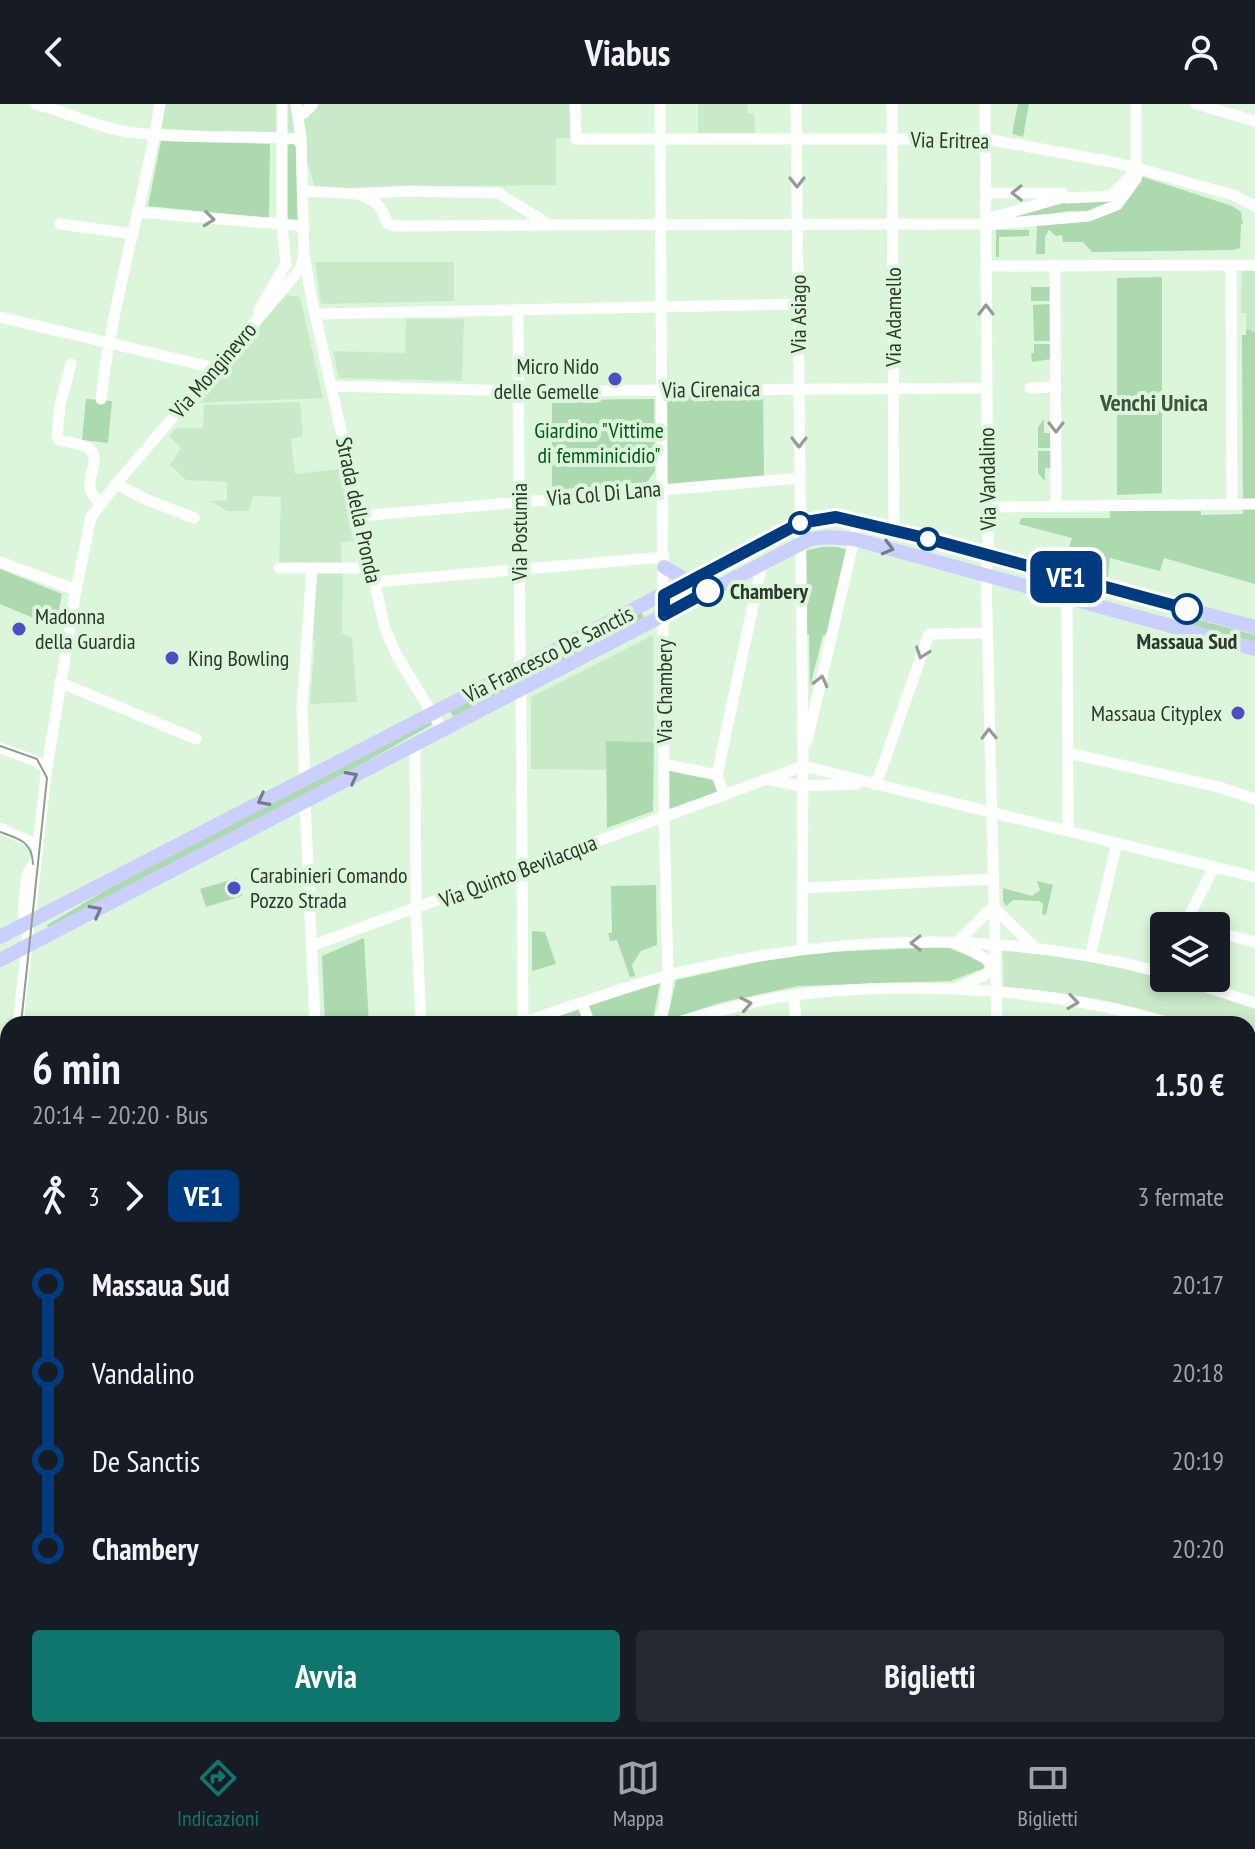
<!DOCTYPE html>
<html lang="it">
<head>
<meta charset="utf-8">
<style>
	body { margin:0; font-family:"PT Sans Narrow",sans-serif; background:#242831; color:#f1f3f6; height:100vh; display:flex; flex-direction:column; font-size:30px; white-space:nowrap }
	* { box-sizing:border-box; margin:0 }
	p { font-size:26px; color:#9ea1a6 }
	.icon { flex:none; width:44px; height:44px; fill:none; stroke:currentColor; stroke-width:2; stroke-linecap:round; stroke-linejoin:round }
	.map { position:relative; flex:1; overflow:hidden }
	.side { position:absolute; left:0px; top:912px; width:1256px; height:722px; display:flex; flex-direction:column; background:#171b24; border-radius:24px 24px 0 0; box-shadow:0 4px 12px #0003 }
	.side>* { flex:none }
	.badge { padding:0 16px; border-radius:12px; font-size:28px; line-height:52px }
	.tools { position:absolute; left:1150px; top:808px; display:grid; gap:16px }
	.tools a { display:grid; place-items:center; width:80px; height:80px; border-radius:8px; background:#171b24; box-shadow:0 4px 12px #0003; font-size:40px }
	.map>.badge { position:absolute; translate:-50% -50%; box-shadow:0 0 0 4px #fff }
	.legs { display:flex; align-items:center; gap:12px; height:88px; padding:0 32px; font-size:26px }
	.legs p { margin-inline-start:auto }
	.head { display:flex; align-items:center; justify-content:space-between; height:136px; padding:0 32px }
	h1 { font-size:44px; font-weight:800; line-height:60px }
	.cta { display:flex; gap:16px; margin-top:auto; padding:16px 32px }
	.cta a { flex:1; height:92px; border-radius:8px; background:#0f766e; color:#fff; font-size:32px; font-weight:800; line-height:92px; text-align:center }
	.cta a+a { background:#242831; color:#f1f3f6 }
	ul { padding:0 32px; list-style:none }
	li { display:flex; align-items:center; gap:28px; height:88px; font-size:30px }
	li i { display:grid; place-items:center; width:12px; height:100%; margin:0 10px; background:currentColor }
	li i::after { content:''; width:20px; height:20px; margin:-10px; border:6px solid; border-radius:50%; background:#171b24 }
	li p { margin-inline-start:auto }
	li:first-child i { background:linear-gradient(#0000 50%,currentColor 0) }
	li:last-child i { background:linear-gradient(currentColor 50%,#0000 0) }
	header { display:flex; justify-content:space-between; align-items:center; height:104px; padding:0 32px; background:#171b24; font-size:36px; font-weight:800 }
	.tab-bar { display:flex; justify-content:space-around; align-items:center; height:112px; border-top:2px solid #363941; background:#171b24; font-size:22px; color:#9ea1a6 }
	.tab-bar a { display:grid; justify-items:center; gap:4px }
	.tab-bar .active { color:#0f766e }
	.map>svg:first-child { display:block }
	.built { fill:#c9eac9 }
	.green { fill:#acd9ad }
	.lines { fill:none; stroke-linecap:round; stroke-linejoin:round }
	.minor { stroke:#fff; stroke-width:11 }
	.major { stroke:#cacffe; stroke-width:14 }
	.tram { stroke:#8c9f8c; stroke-width:2 }
	.oneway { stroke:#969b96 }
	.oneway2 { stroke:#747b8b }
	.line-1-casing { stroke:#fff; stroke-width:18 }
	.line-1 { stroke:#003b80; stroke-width:12 }
	.poi-dot { fill:#4f4dc3; stroke:#dbf6db; stroke-width:3 }
	.stop-1-dot { fill:#fff; stroke:#003b80; stroke-width:4 }
	.labels { text-anchor:middle; dominant-baseline:central; stroke-width:8; stroke-linejoin:round; paint-order:stroke }
	.street-label { font-size:22px; fill:#2d372d; stroke:#dbf6db }
	.poi-label { font-size:22px; fill:#2d372d; stroke:#dbf6db; text-anchor:start }
	.park-label { font-size:22px; fill:#035918; stroke:#dbf6db }
	.stop-label { font-size:22px; font-weight:bold; fill:#2d372d; stroke:#dbf6db; text-anchor:start }
	.neighbourhood-label { font-size:24px; font-weight:bold; fill:#3d543e; stroke:#dbf6db }
</style>
</head>
<body>
<header><svg class="icon" aria-label="back" viewBox="0 0 24 24"><path d="M15 5l-7 7 7 7"/></svg>Viabus<svg class="icon" aria-label="person" viewBox="0 0 24 24"><circle cx="12" cy="8" r="4"/><path d="M4 21q1-7 8-7t8 7"/></svg></header>
<div class="map">
<svg width="1255" height="1633" viewBox="0 0 1255 1633">
	<rect width="100%" height="100%" fill="#dbf6db"/>
	<g class="built">
		<polygon points="162,0 295,0 298,10 309,0 571,0 573,34 556,34 556,81 360,83 316,88 301,35 160,24"/>
		<polygon points="698,0 747,0 748,9 754,9 755,29 698,29"/>
		<polygon points="315,158 454,158 454,197 321,200"/>
		<polygon points="1242,167 1255,167 1255,228 1246,225 1246,209 1241,209"/>
		<polygon points="286,191 300,193 323,294 195,299"/>
		<polygon points="406,215 464,215 462,277 339,274 333,247 405,249"/>
		<polygon points="300,298 303,332 291,335 295,370 340,365 357,436 341,439 342,462 279,462 281,393 253,392 249,407 227,407 211,397 227,396 227,378 186,376 170,361 181,344 169,332 176,324 203,324 204,301"/>
		<polygon points="313,466 343,466 342,529 352,534 357,598 310,600 315,537 310,534"/>
		<polygon points="653,531 654,638 606,637 606,666 531,665 531,593"/>
		<polygon points="1003,846 1089,855 1170,874 1255,902 1255,945 1248,942 1248,920 1183,920 1142,907 1004,885"/>
		<polygon points="1255,1129 1255,1227 1248,1225 1248,1140"/>
	</g>
	<g class="green">
		<polygon points="1018,0 1029,0 1023,33 1012,30"/>
		<polygon points="161,37 270,40 269,114 148,102"/>
		<polygon points="291,39 297,43 298,117 290,118 286,114 286,43"/>
		<path d="M1143 73 1232 102 1241 108 1243 120H1241L1240 144 1232 146 1092 148 1083 138H1063L1062 131 1056 132 1049 126 1045 133V150H1036L1037 120C1092 115 1110 123 1143 73Z"/>
		<polygon points="1118,96 1088,108 1070,107 998,117 1057,98"/>
		<polygon points="996,126 1029,126 1029,132 999,133 999,153 996,153"/>
		<polygon points="1162,173 1162,389 1117,391 1117,174"/>
		<rect x="1031" y="183" width="19" height="14"/>
		<polygon points="1050,200 1050,237 1034,237 1033,201"/>
		<polygon points="1246,225 1255,228 1255,480 1164,454 1160,467 1110,454 1108,473 1064,461 1072,434 1019,420 1021,414 1110,414 1110,407 1201,407 1201,411 1243,410 1242,231 1246,231"/>
		<polygon points="1034,240 1050,240 1051,255 1032,258 1031,249 1034,249"/>
		<polygon points="763,284 764,377 663,384 662,286"/>
		<polygon points="86,295 112,297 108,339 82,336"/>
		<polygon points="654,295 655,367 647,378 552,386 552,296"/>
		<polygon points="1044,315 1044,329 1051,329 1051,344 1038,344 1038,323"/>
		<polygon points="1038,347 1051,347 1051,364 1045,364 1045,377 1038,369"/>
		<polygon points="822,443 837,443 852,447 833,528 823,531 810,583 809,530 801,532 800,448"/>
		<polygon points="0,465 62,490 55,523 0,500"/>
		<polygon points="641,507 644,514 454,614 450,607"/>
		<polygon points="1188,513 1255,531 1255,538 1188,520"/>
		<polygon points="431,616 433,620 362,660 48,824 47,821 118,779"/>
		<polygon points="606,637 654,638 653,707 607,724"/>
		<polygon points="664,660 717,671 724,691 664,712"/>
		<polygon points="237,774 242,792 206,803 200,785"/>
		<polygon points="1037,777 1053,781 1046,811 1042,810 1043,800 1039,797 1013,796 1006,802 1003,797 1003,784 1032,792 1040,786"/>
		<polygon points="656,781 657,841 641,847 632,861 635,872 630,873 617,836 610,837 608,829 612,829 611,782"/>
		<polygon points="532,827 545,828 556,860 532,867"/>
		<polygon points="364,834 369,920 325,920 322,852"/>
		<polygon points="946,843 982,857 985,864 950,877 799,882 723,898 667,916 676,876 799,849"/>
		<polygon points="660,879 652,920 533,920"/>
		<polygon points="738,911 763,920 706,920"/>
		<polygon points="720,1626 797,1626 796,1633 716,1633"/>
	</g>
	<g class="lines">
		<g class="minor">
			<path d="M36 0C69 9 101 25 136 29 190 35 246 31 301 35"/>
			<polyline points="296,0 301,35 304,150 311,192 385,525 397,552 443,627"/>
			<polyline points="575,0 576,35 986,35 1118,59 1233,91 1255,102"/>
			<polyline points="796,0 803,653 802,845"/>
			<polyline points="892,0 894,426"/>
			<polyline points="985,0 988,439 986,471 997,920"/>
			<polyline points="1196,0 1255,17"/>
			<polyline points="298,11 304,9 313,0"/>
			<polyline points="303,87 359,90"/>
			<path d="M406 87 498 89 550 121 395 122 387 119C382 101 375 97 359 90Z"/>
			<polyline points="986,89 1062,89 1067,94 1111,92 1137,65"/>
			<polyline points="137,108 304,122"/>
			<polyline points="986,118 994,113 1061,94"/>
			<polyline points="60,120 133,130"/>
			<polyline points="550,121 997,120 1089,112 1117,101 1136,75 1136,0"/>
			<polyline points="1055,161 1056,402"/>
			<polyline points="1231,161 1232,400"/>
			<polyline points="986,162 1255,161"/>
			<polyline points="518,205 520,563"/>
			<polyline points="259,206 286,160 282,122 282,0"/>
			<polyline points="316,210 798,200"/>
			<polyline points="0,213 215,264"/>
			<path d="M71 260 60 301 57 332 59 336C67 338 85 340 90 345 104 360 76 381 100 398"/>
			<polyline points="332,282 518,287 986,284"/>
			<polyline points="1030,284 1056,283"/>
			<path d="M101 295C112 195 144 99 160 0"/>
			<polyline points="116,380 145,395 194,414"/>
			<polyline points="988,403 1255,400"/>
			<polyline points="360,412 800,374"/>
			<polyline points="0,458 76,486"/>
			<polyline points="279,464 371,464"/>
			<polyline points="374,478 664,453"/>
			<polyline points="1067,494 1068,727"/>
			<polyline points="59,578 196,635"/>
			<polyline points="521,586 523,918"/>
			<polyline points="807,637 858,418"/>
			<polyline points="415,641 416,806 421,920"/>
			<polyline points="0,644 36,657 46,665"/>
			<polyline points="1068,649 1219,683 1255,695"/>
			<polyline points="664,660 717,671"/>
			<polyline points="803,662 1255,773"/>
			<polyline points="305,674 302,605 312,464"/>
			<polyline points="771,676 802,682 857,680"/>
			<polyline points="876,681 929,530 987,529"/>
			<polyline points="724,691 717,671 762,459"/>
			<polyline points="305,698 315,920"/>
			<polyline points="0,724 38,741"/>
			<polyline points="802,784 992,775"/>
			<polyline points="993,803 956,839 986,855 994,863"/>
			<polyline points="993,803 1035,844"/>
			<polyline points="25,814 23,809 27,771 34,759"/>
			<polyline points="1184,822 1214,763"/>
			<polyline points="1216,828 1255,838"/>
			<polyline points="311,842 803,662"/>
			<polyline points="1090,852 1117,739"/>
			<polyline points="1179,874 1255,899"/>
			<polyline points="957,884 983,872 994,863"/>
			<polyline points="794,891 796,920"/>
			<polyline points="582,899 590,920"/>
			<polyline points="18,920 46,670 76,486 91,413 116,380 301,164 304,150"/>
			<path d="M518 920C572 903 625 881 681 868 838 830 1007 826 1164 869"/>
			<polyline points="658,920 664,903 668,871 664,712 660,0"/>
			<path d="M671 920C714 908 758 895 802 890 918 877 1061 885 1172 920"/>
			<polyline points="1248,947 1255,950"/>
			<polyline points="1248,1035 1255,1039"/>
			<polyline points="1248,1060 1255,1048"/>
			<polyline points="0,1081 8,1011"/>
			<polyline points="1248,1129 1255,1118"/>
			<polyline points="0,1133 8,1137"/>
			<polyline points="0,1143 0,1167"/>
			<polyline points="0,1228 8,1230"/>
			<polyline points="0,1300 8,1303"/>
			<polyline points="1248,1387 1255,1388"/>
			<polyline points="0,1394 8,1397"/>
			<polyline points="1248,1503 1255,1504"/>
			<polyline points="0,1514 8,1516"/>
			<polyline points="0,1544 8,1547"/>
			<polyline points="1248,1623 1255,1623"/>
			<polyline points="222,1626 241,1633"/>
			<polyline points="305,1626 324,1633"/>
			<polyline points="631,1626 643,1633"/>
			<polyline points="1190,1626 1190,1633"/>
			<polyline points="66,1633 69,1626"/>
			<polyline points="371,1633 374,1626"/>
			<polyline points="701,1633 705,1626"/>
			<polyline points="896,1633 900,1626"/>
			<polyline points="937,1633 941,1626"/>
			<polyline points="990,1633 991,1626"/>
		</g>
		<g class="major">
			<polyline points="664,463 690,478"/>
			<polyline points="0,833 800,419 827,413 858,418 1255,523"/>
			<polyline points="0,856 810,435 829,433 854,435 1255,545"/>
			<polyline points="1248,1091 1255,1080"/>
			<polyline points="915,1633 919,1626"/>
		</g>
		<g class="tram">
			<polyline points="0,642 37,655 47,674 21,920"/>
			<path d="M0 728C19 735 32 737 33 760"/>
			<polyline points="2,1040 8,992"/>
			<polyline points="0,1110 8,1031"/>
		</g>
	</g>
	<defs><path id="oneway-chevron" d="M-2-3.5L2.5 0L-2 3.5" fill="none" stroke-width="1.6" stroke-linecap="round" stroke-linejoin="round" transform="scale(2)"/></defs>
	<g class="oneway">
		<use href="#oneway-chevron" transform="translate(797 78) rotate(90)"/>
		<use href="#oneway-chevron" transform="translate(1017 89) rotate(179)"/>
		<use href="#oneway-chevron" transform="translate(209 115) rotate(6)"/>
		<use href="#oneway-chevron" transform="translate(986 206) rotate(-90)"/>
		<use href="#oneway-chevron" transform="translate(1056 323) rotate(90)"/>
		<use href="#oneway-chevron" transform="translate(799 338) rotate(90)"/>
		<use href="#oneway-chevron" transform="translate(922 549) rotate(109)"/>
		<use href="#oneway-chevron" transform="translate(821 577) rotate(-76)"/>
		<use href="#oneway-chevron" transform="translate(989 630) rotate(-91)"/>
		<use href="#oneway-chevron" transform="translate(916 839) rotate(180)"/>
		<use href="#oneway-chevron" transform="translate(1073 898) rotate(8)"/>
		<use href="#oneway-chevron" transform="translate(746 900) rotate(-11)"/>
	</g>
	<g class="oneway2">
		<use href="#oneway-chevron" transform="translate(888 444) rotate(15)"/>
		<use href="#oneway-chevron" transform="translate(352 673) rotate(-28)"/>
		<use href="#oneway-chevron" transform="translate(263 696) rotate(152)"/>
		<use href="#oneway-chevron" transform="translate(96 807) rotate(-28)"/>
	</g>
	<g class="lines">
		<g class="line-1-casing">
			<polyline id="line-1" points="708,487 664,511 664,491 800,419 836,413 925,434 1187,505"/>
		</g>
		<use href="#line-1" class="line-1"/>
	</g>
	<g class="poi-dot">
		<circle cx="615" cy="275" r="8"/>
		<circle cx="19" cy="525" r="8"/>
		<circle cx="172" cy="554" r="8"/>
		<circle cx="1238" cy="609" r="8"/>
		<circle cx="234" cy="784" r="8"/>
	</g>
	<g class="stop-1-dot">
		<circle cx="800" cy="419" r="10"/>
		<circle cx="928" cy="435" r="10"/>
		<circle cx="708" cy="487" r="14"/>
		<circle cx="1187" cy="505" r="14"/>
	</g>
	<g class="labels">
		<g class="street-label">
			<text transform="translate(950 36) rotate(1)">Via Eritrea</text>
			<text transform="translate(798 210) rotate(-90)">Via Asiago</text>
			<text transform="translate(893 213) rotate(-90)">Via Adamello</text>
			<text transform="translate(213 266) rotate(-49)">Via Monginevro</text>
			<text transform="translate(711 285) rotate(-1)">Via Cirenaica</text>
			<text transform="translate(987 375) rotate(-91)">Via Vandalino</text>
			<text transform="translate(604 389) rotate(-5)">Via Col Di Lana</text>
			<text transform="translate(359 406) rotate(78)">Strada della Pronda</text>
			<text transform="translate(519 428) rotate(-90)">Via Postumia</text>
			<text transform="translate(548 550) rotate(-27)">Via Francesco De Sanctis</text>
			<text transform="translate(664 587) rotate(-90)">Via Chambery</text>
			<text transform="translate(518 767) rotate(-21)">Via Quinto Bevilacqua</text>
		</g>
		<g class="poi-label">
			<text x="599" y="262" text-anchor="end">Micro Nido<tspan x="599" dy="25">delle Gemelle</tspan></text>
			<text x="35" y="512">Madonna<tspan x="35" dy="25">della Guardia</tspan></text>
			<text x="188" y="554">King Bowling</text>
			<text x="1222" y="609" text-anchor="end">Massaua Cityplex</text>
			<text x="250" y="771">Carabinieri Comando<tspan x="250" dy="25">Pozzo Strada</tspan></text>
		</g>
		<g class="park-label">
			<text x="599" y="326">Giardino "Vittime<tspan x="599" dy="25">di femminicidio"</tspan></text>
		</g>
		<g class="stop-label">
			<text x="730" y="487">Chambery</text>
			<text x="1187" y="537" text-anchor="middle">Massaua Sud</text>
		</g>
		<g class="neighbourhood-label">
			<text x="1154" y="298">Venchi Unica</text>
		</g>
	</g>
</svg>
<div class="tools">
<a><svg class="icon" aria-label="layers" viewBox="0 0 24 24"><path d="M12 4l9 5-9 5-9-5zM3 14l9 5 9-5"/></svg></a>
</div>
<b class="badge" style="left:1066px;top:473px;background:#003b80;color:#fff">VE1</b>
<section class="side">
<div class="head"><div><h1>6 min</h1><p>20:14 – 20:20 · Bus</p></div><b>1.50 €</b></div>
<div class="legs"><svg class="icon" aria-label="walk" viewBox="0 0 24 24"><circle cx="13" cy="4" r="2"/><path d="M13 8l-2 6 4 7M11 14l-3 7M7 12l3-4h3l4 4"/></svg>3<svg class="icon" aria-label="forward" viewBox="0 0 24 24"><path d="M9 5l7 7-7 7"/></svg><b class="badge" style="background:#003b80;color:#fff">VE1</b><p>3 fermate</p></div>
<ul>
<li><i style="color:#003b80"></i><b>Massaua Sud</b><p>20:17</p></li>
<li><i style="color:#003b80"></i><span>Vandalino</span><p>20:18</p></li>
<li><i style="color:#003b80"></i><span>De Sanctis</span><p>20:19</p></li>
<li><i style="color:#003b80"></i><b>Chambery</b><p>20:20</p></li>
</ul>
<div class="cta"><a>Avvia</a><a>Biglietti</a></div>
</section>
</div>
<nav class="tab-bar">
<a class="active"><svg class="icon" aria-label="directions" viewBox="0 0 24 24"><path d="M12 3l9 9-9 9-9-9zM9 14v-3h6M13 9l2 2-2 2"/></svg>Indicazioni</a>
<a><svg class="icon" aria-label="map" viewBox="0 0 24 24"><path d="M3 6l6-2 6 2 6-2v14l-6 2-6-2-6 2zM9 4v14M15 6v14"/></svg>Mappa</a>
<a><svg class="icon" aria-label="tickets" viewBox="0 0 24 24"><path d="M3 7h18v10H3zM15 7v10"/></svg>Biglietti</a>
</nav>
</body>
</html>
